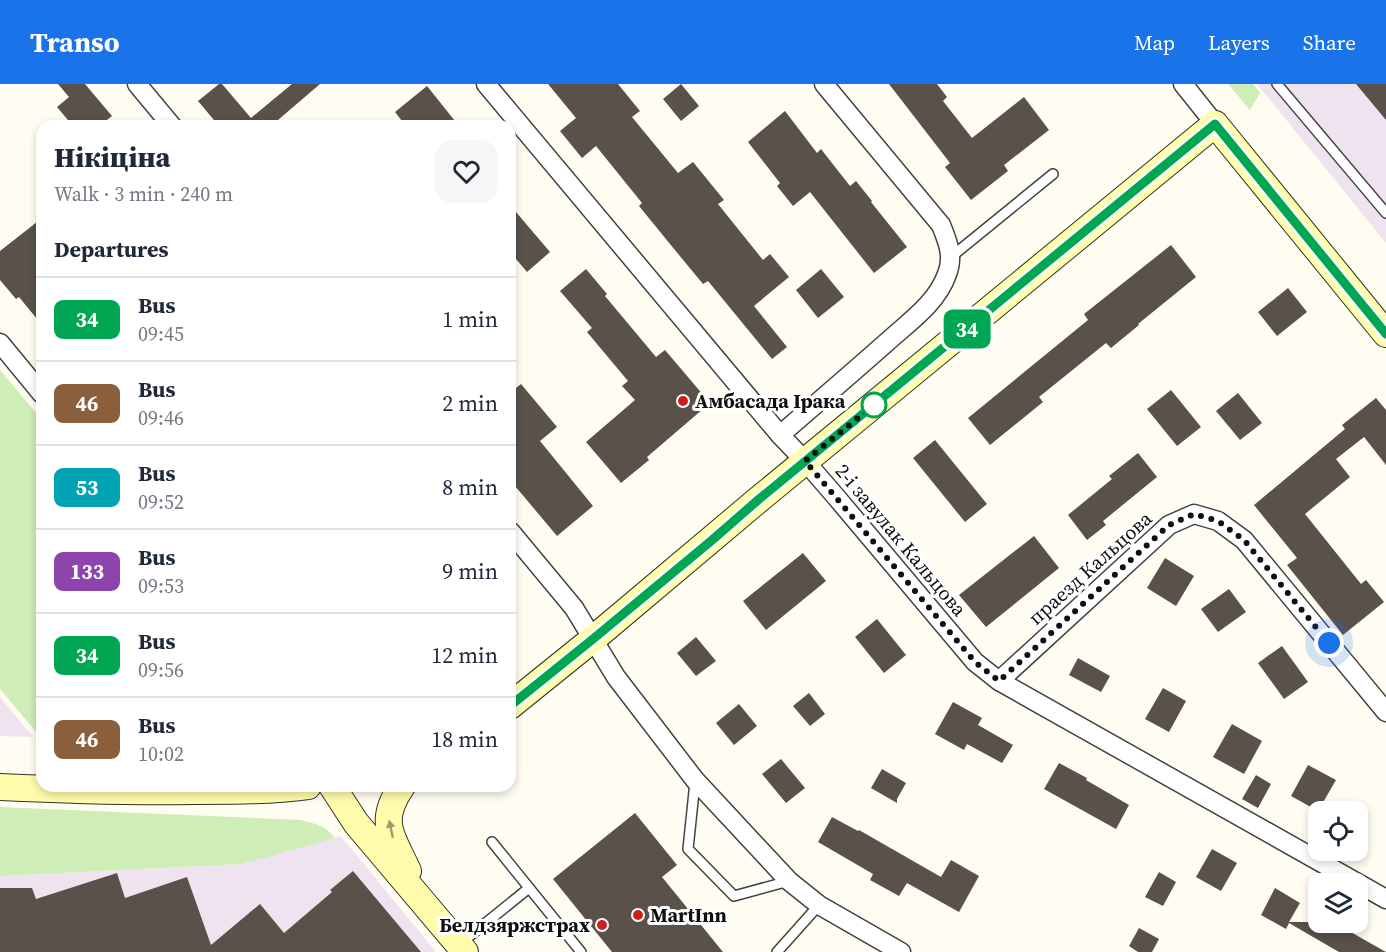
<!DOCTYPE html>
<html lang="en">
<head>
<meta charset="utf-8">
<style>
	body { margin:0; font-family:"Source Serif 4",serif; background:#f6f6f7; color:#1f2937; height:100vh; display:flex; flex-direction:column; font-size:22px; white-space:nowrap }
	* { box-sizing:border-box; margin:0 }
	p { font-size:20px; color:#747a83 }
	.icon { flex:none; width:33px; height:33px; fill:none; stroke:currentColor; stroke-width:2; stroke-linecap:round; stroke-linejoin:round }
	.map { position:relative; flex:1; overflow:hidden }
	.panel { position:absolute; left:36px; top:36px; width:480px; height:672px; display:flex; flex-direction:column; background:#fff; border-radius:18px; box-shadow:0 3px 9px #0003 }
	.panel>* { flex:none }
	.badge { padding:0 12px; border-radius:9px; font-size:21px; line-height:39px }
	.tools { position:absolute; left:1308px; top:717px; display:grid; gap:12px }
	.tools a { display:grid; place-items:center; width:60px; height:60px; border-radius:12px; background:#fff; box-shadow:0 3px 9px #0003; font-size:30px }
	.you { position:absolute; width:30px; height:30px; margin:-15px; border:4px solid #fff; border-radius:50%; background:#1a73e8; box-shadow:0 0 0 9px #1a73e833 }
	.map>.badge { position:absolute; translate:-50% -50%; box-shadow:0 0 0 3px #fff }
	h2 { padding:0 18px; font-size:22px; line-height:54px }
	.round { display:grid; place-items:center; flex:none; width:63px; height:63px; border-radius:18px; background:#f6f6f7 }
	.overview { display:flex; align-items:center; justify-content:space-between; height:102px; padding:0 18px }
	h1 { font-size:28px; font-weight:800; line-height:45px }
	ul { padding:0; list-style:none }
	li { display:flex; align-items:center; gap:18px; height:84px; padding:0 18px; border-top:2px solid #e0e1e3 }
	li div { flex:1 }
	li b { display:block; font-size:22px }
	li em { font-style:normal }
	li .badge { min-width:66px; font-weight:700; text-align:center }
	header { display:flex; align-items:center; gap:36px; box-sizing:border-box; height:84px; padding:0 30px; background:#1a73e8; color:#fff }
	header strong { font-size:28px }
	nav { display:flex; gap:33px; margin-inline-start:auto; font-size:21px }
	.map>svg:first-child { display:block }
	.industrial { fill:#eee3ee }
	.green { fill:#cfedb7 }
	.building { fill:#59514a }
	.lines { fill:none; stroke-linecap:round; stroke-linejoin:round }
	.service-casing { stroke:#424242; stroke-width:12 }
	.minor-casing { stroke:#424242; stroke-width:21 }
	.secondary-casing { stroke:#313131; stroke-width:28 }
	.service { stroke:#fff; stroke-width:9 }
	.minor { stroke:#fff; stroke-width:18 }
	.secondary { stroke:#fffcac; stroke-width:26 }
	.oneway { fill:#9f9d6d }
	.line-casing { stroke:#fff; stroke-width:14 }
	.line { stroke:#00a651; stroke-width:9 }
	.walk { stroke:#0f0f0f; stroke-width:6; stroke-dasharray:0 10.8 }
	.poi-dot { fill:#ca201c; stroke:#fff; stroke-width:2 }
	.stop-dot { fill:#fff; stroke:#00a651; stroke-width:3 }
	.labels { text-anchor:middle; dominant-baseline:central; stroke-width:6; stroke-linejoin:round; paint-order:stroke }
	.poi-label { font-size:20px; font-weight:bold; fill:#0f0f0f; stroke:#fff; text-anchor:start }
	.street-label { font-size:20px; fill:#0f0f0f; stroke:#fff }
</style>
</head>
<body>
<header>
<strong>Transo</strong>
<nav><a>Map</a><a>Layers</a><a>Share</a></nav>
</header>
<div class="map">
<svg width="1386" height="868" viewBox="0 0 1386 868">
	<rect width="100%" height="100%" fill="#fffdf1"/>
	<g class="industrial">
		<polygon points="1257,0 1386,0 1386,159"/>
		<polygon points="0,613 33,653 0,652"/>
		<polygon points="341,752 436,868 0,868 0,792 242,780"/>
	</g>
	<g class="green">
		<polygon points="1228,0 1253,0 1260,9 1250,26"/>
		<polygon points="0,286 42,336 42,650 38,650 0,605"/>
		<path d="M0 723 300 736C314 739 326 742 335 754L242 780 0 792Z"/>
	</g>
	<g class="building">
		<polygon points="58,0 85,0 112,32 99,42 73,42 57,23 69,13"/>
		<polygon points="219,0 222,0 251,34 292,0 320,0 271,42 219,42 198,17"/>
		<polygon points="548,0 618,0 640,27 632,33 678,89 693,78 724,116 718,120 763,176 770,170 789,193 754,222 787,263 772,275 708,197 703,200 670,160 639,122 642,119 596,62 582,74 560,47 576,34"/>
		<polygon points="681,0 699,22 681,37 663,15"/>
		<polygon points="889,0 937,0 947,13 943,17 972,54 1024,13 1049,46 1004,81 1008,87 971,116 945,83 950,79"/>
		<polygon points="1356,0 1386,0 1386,36"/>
		<polygon points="427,2 459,42 406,42 395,28"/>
		<polygon points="785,27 817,69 821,65 850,102 856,97 872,117 871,118 907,163 874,189 810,108 793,122 777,102 780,99 748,58"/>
		<polygon points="510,121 550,168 527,188 510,168"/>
		<polygon points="42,134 42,241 19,213 16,215 0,196 0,167"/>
		<polygon points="1171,161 1196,193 1138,240 1139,241 1111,264 1106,259 1039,313 1043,318 990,361 968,334 1088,236 1084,230"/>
		<polygon points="586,185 607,210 605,212 656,273 665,266 710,319 647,373 649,376 621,399 586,358 635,316 622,302 628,297 587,248 592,244 560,207"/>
		<polygon points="821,185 844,213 818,234 796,206"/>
		<polygon points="1288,204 1307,228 1277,252 1258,228"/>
		<polygon points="521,300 557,343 540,357 593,422 557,452 510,396 510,309"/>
		<polygon points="1171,306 1201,343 1177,362 1147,325"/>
		<polygon points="1238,309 1262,339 1240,356 1216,327"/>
		<polygon points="1376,314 1386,326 1386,381 1364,353 1336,375 1350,393 1305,430 1361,500 1366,496 1384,518 1343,551 1287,481 1297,474 1254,421 1345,345 1342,341"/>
		<polygon points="935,356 987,420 965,438 913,374"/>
		<polygon points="1138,369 1157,393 1103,437 1106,441 1087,456 1068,431 1112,395 1109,392"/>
		<polygon points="1034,452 1059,484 986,543 959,511"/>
		<polygon points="803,469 826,497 766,546 743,517"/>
		<polygon points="1165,474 1194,492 1176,522 1147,504"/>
		<polygon points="1229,505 1246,528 1218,548 1201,525"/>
		<polygon points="877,535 906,571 884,589 855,553"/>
		<polygon points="696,553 716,577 696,592 677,569"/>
		<polygon points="1282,562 1308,598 1284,615 1258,579"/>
		<polygon points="1078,574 1110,592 1101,608 1069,591"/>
		<polygon points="1163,604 1186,617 1169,648 1145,635"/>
		<polygon points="809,609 825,630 810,642 793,622"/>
		<polygon points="953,618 982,634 978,641 1013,661 1002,679 967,660 964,666 935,650"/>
		<polygon points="739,620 757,642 734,661 716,639"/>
		<polygon points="1232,640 1262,657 1244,690 1213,673"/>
		<polygon points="781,675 805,704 786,719 762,690"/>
		<polygon points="1059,679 1087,694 1086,696 1129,721 1116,745 1044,705"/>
		<polygon points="1308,681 1336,696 1318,727 1291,712"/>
		<polygon points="882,685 906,699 897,715 897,719 871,704"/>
		<polygon points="1256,691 1271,700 1258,724 1242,715"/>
		<polygon points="635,729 677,781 662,793 723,868 612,868 553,795"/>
		<polygon points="832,733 858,747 859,746 941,793 951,776 979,792 959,828 907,799 899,812 870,796 873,790 818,758"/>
		<polygon points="1212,765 1237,779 1221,807 1196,793"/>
		<polygon points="353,787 421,868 0,868 0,804 32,804 36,815 117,789 125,814 187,793 211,861 260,820 284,849 332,808 330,806"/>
		<polygon points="1159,788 1176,798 1163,822 1145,813"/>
		<polygon points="1275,804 1300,819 1289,838 1333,838 1386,868 1339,868 1289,839 1286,845 1261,831"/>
		<polygon points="1139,844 1159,855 1152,868 1138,868 1129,862"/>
	</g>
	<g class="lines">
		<g class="service-casing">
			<g id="service">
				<polyline points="1277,0 1386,129"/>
				<polyline points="951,173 1053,90"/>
				<polyline points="695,698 688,765 734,812 789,797"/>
				<polyline points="492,758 581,868"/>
				<polyline points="461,859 529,804"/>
				<polyline points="777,868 819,821"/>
			</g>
		</g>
		<g class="minor-casing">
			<g id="minor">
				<polyline points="137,0 172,42"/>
				<polyline points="486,0 780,351 805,377 837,414 975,578 999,597 1386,815"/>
				<polyline points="1183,0 1215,40"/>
				<polyline points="0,259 42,310"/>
				<path d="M780 351C816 320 852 289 887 258 909 238 937 219 947 190 954 173 948 158 941 141L824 0"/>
				<polyline points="510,447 574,524 616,593 695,696 789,797 819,821 901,868"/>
				<polyline points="999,597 1169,441 1194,430 1218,437 1244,456 1386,628"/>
			</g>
		</g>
		<g class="secondary-casing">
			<g id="secondary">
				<polyline points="510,622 593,555 758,416 1215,40 1386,250"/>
				<polyline points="332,702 356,739 465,868"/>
				<path d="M402 702C377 738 392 752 408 787"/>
				<path d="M0 703C64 706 129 708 193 707 231 707 270 707 308 702"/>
			</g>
		</g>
		<use href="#service" class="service"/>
		<use href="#minor" class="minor"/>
		<use href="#secondary" class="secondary"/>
	</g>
	<defs><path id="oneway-solid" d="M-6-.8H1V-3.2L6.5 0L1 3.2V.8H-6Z" transform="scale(1.5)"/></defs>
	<use class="oneway" href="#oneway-solid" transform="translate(391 745) rotate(-102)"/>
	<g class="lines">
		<g class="line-casing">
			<polyline id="line" points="510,622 593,555 711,457 758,416 1215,40 1386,250"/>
		</g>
		<use href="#line" class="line"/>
		<polyline class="walk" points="874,321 805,377 975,578 999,597 1169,441 1194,430 1218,437 1244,456 1329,559"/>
	</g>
	<g class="poi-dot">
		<circle cx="683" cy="317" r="6"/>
		<circle cx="638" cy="831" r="6"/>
		<circle cx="602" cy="841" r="6"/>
	</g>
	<circle class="stop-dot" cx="874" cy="321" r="12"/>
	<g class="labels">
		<g class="poi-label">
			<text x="695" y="317">Амбасада Ірака</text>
			<text x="650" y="831">MartInn</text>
			<text x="590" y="841" text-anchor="end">Белдзяржстрах</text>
		</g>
		<g class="street-label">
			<text transform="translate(901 456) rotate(50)">2-і завулак Кальцова</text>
			<text transform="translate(1090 484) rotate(-42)">праезд Кальцова</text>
		</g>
	</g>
</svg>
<div class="tools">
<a><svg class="icon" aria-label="locate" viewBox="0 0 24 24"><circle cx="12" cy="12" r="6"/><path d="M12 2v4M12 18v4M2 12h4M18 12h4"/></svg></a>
<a><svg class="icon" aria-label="layers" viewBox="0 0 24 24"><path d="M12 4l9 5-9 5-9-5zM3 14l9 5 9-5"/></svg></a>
</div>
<div class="you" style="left:1329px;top:559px"></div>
<b class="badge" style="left:967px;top:245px;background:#00a651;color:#fff">34</b>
<section class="panel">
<div class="overview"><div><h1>Нікіціна</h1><p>Walk · 3 min · 240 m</p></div><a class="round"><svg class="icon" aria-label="heart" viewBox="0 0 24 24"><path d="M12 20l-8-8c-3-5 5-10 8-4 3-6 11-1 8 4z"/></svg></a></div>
<h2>Departures</h2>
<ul>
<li><span class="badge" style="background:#00a651;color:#fff">34</span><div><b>Bus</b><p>09:45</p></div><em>1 min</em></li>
<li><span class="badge" style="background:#8b5e3c;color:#fff">46</span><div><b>Bus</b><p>09:46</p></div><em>2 min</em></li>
<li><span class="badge" style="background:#00a3b4;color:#fff">53</span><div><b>Bus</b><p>09:52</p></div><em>8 min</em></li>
<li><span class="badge" style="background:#8e44ad;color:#fff">133</span><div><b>Bus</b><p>09:53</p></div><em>9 min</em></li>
<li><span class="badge" style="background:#00a651;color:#fff">34</span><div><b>Bus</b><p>09:56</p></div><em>12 min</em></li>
<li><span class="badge" style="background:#8b5e3c;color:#fff">46</span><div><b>Bus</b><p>10:02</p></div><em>18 min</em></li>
</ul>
</section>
</div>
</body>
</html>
